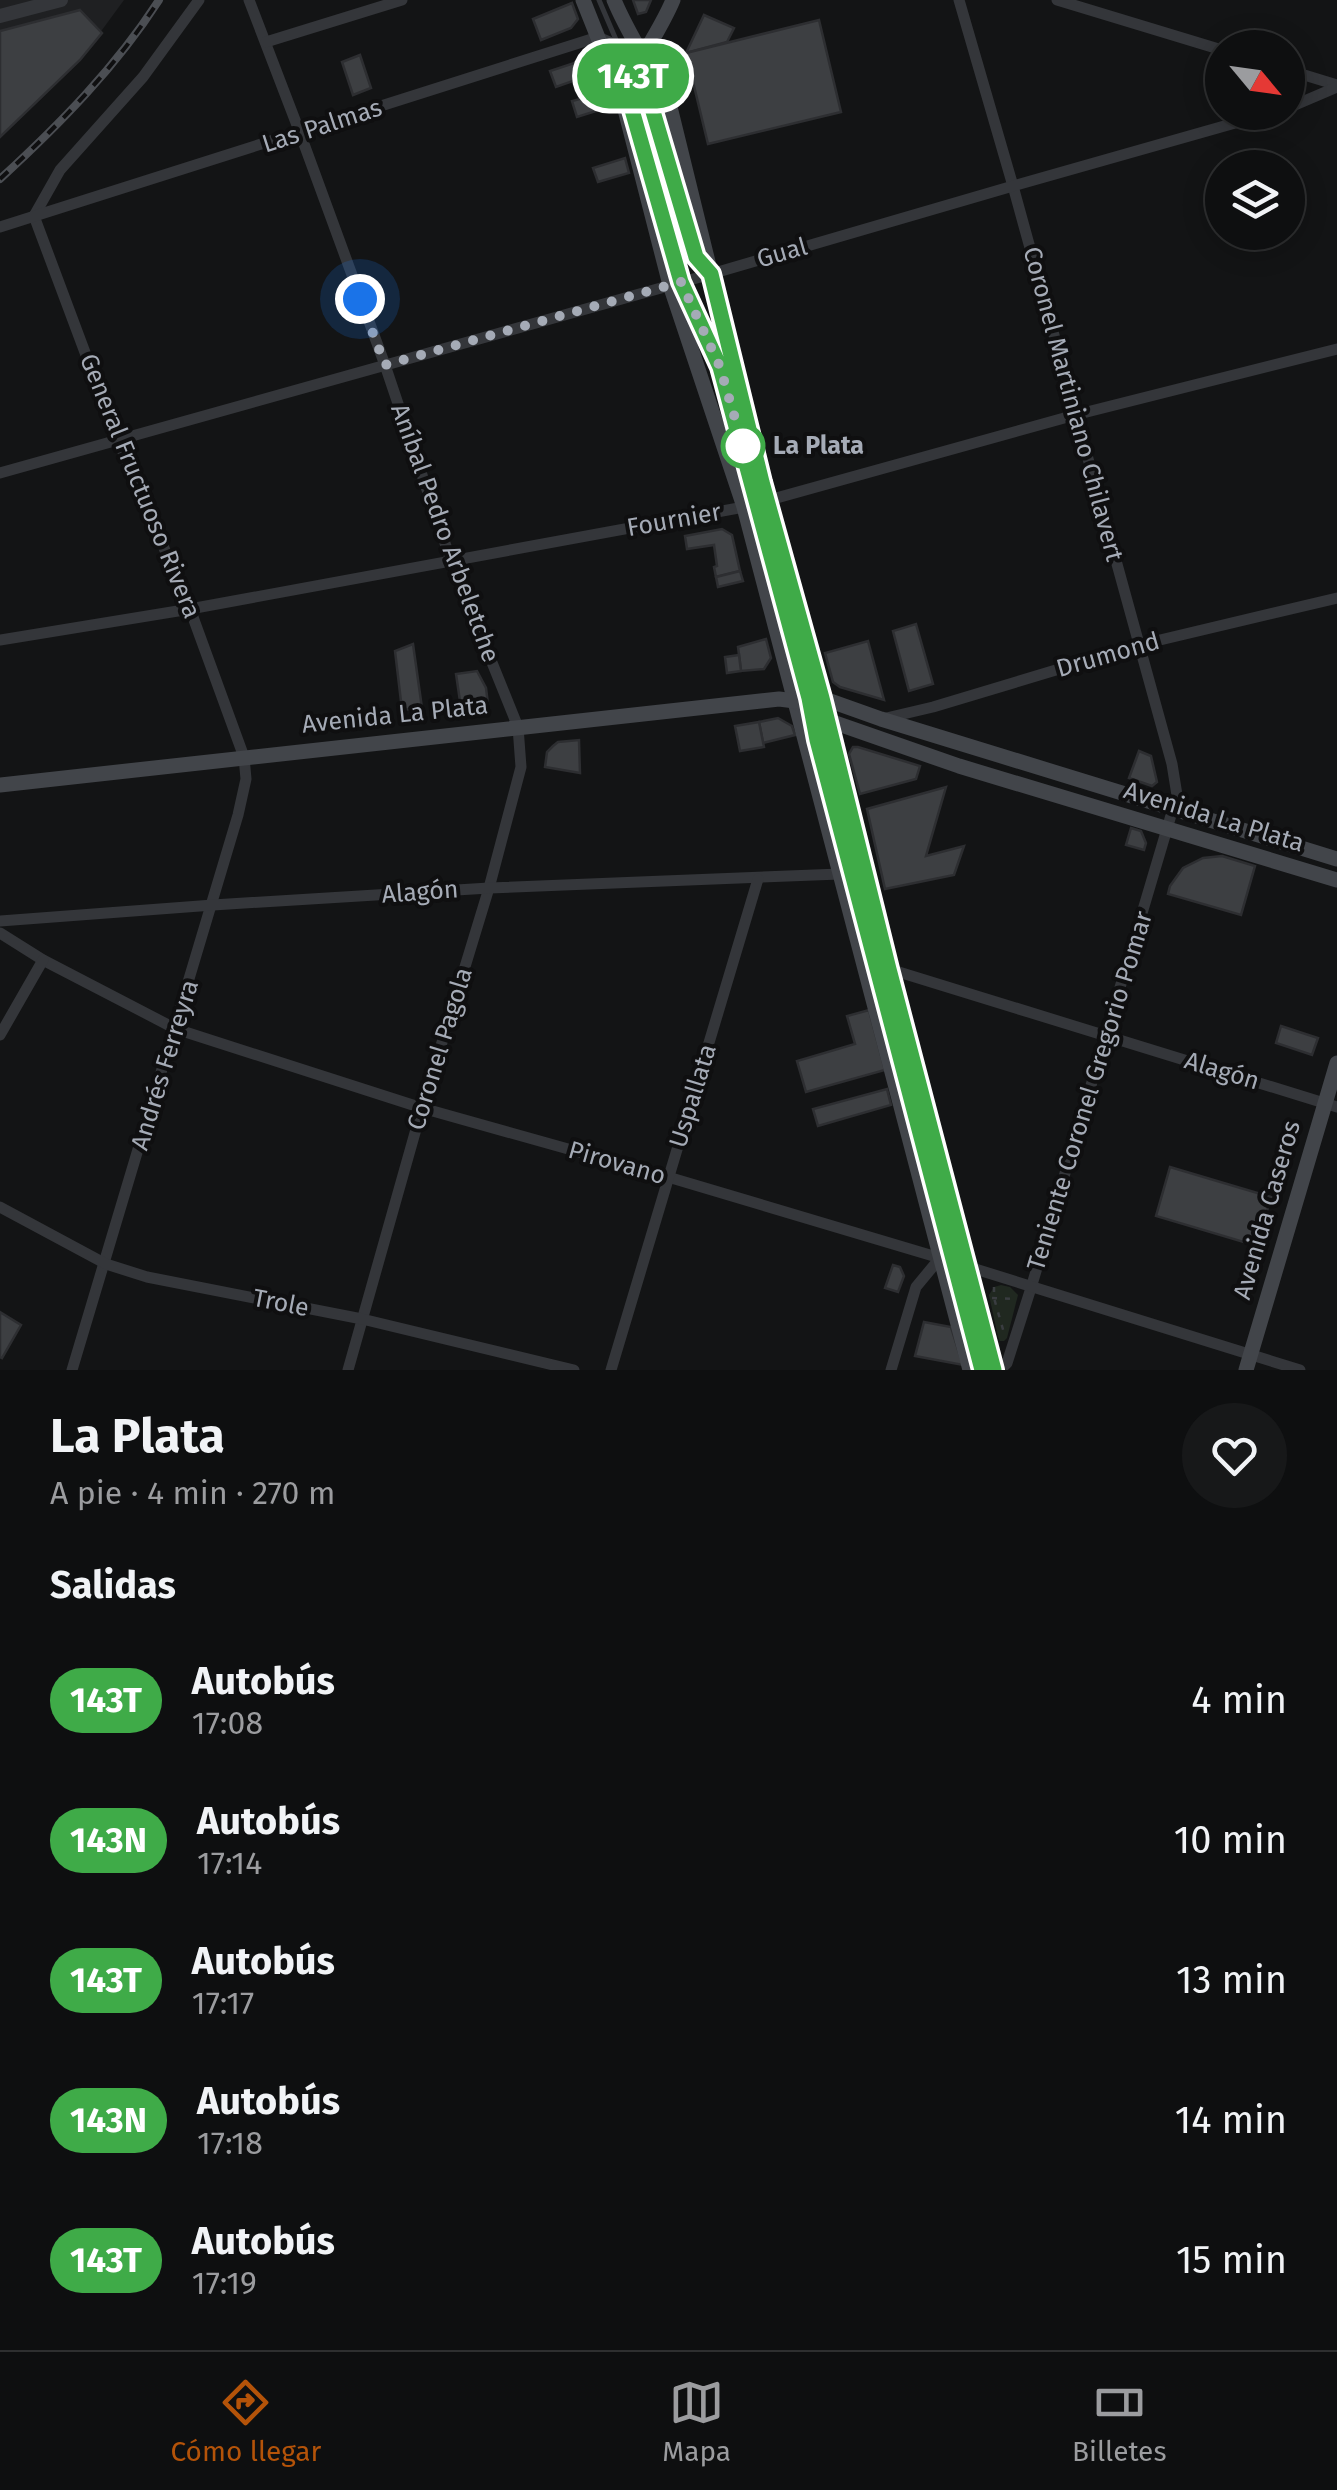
<!DOCTYPE html>
<html lang="es">
<head>
<meta charset="utf-8">
<style>
	body { margin:0; font-family:"Fira Sans",sans-serif; background:#171819; color:#f1f3f6; height:100vh; display:flex; flex-direction:column; font-size:38px; white-space:nowrap }
	* { box-sizing:border-box; margin:0 }
	p { font-size:32px; color:#9b9c9f }
	.icon { flex:none; width:55px; height:55px; fill:none; stroke:currentColor; stroke-width:2; stroke-linecap:round; stroke-linejoin:round }
	.map { position:relative; height:1370px; overflow:hidden }
	.sheet { display:flex; flex-direction:column; background:#0e0f10; flex:1 }
	.sheet>* { flex:none }
	.badge { padding:0 20px; border-radius:32px; font-size:35px; line-height:65px }
	.needle { width:65px; rotate:119deg }
	.buttons { position:absolute; left:1205px; top:30px; display:grid; gap:20px }
	.buttons a { display:grid; place-items:center; width:100px; height:100px; border-radius:50%; background:#0e0f10; box-shadow:0 5px 25px #0003,0 0 0 2px #2e2f30; font-size:50px }
	.you { position:absolute; width:50px; height:50px; margin:-25px; border:8px solid #fff; border-radius:50%; background:#1a73e8; box-shadow:0 0 0 15px #1a73e833 }
	.map>.badge { position:absolute; translate:-50% -50%; box-shadow:0 0 0 5px #fff }
	h2 { padding:0 50px; font-size:38px; line-height:90px }
	.round { display:grid; place-items:center; flex:none; width:105px; height:105px; border-radius:52px; background:#171819 }
	.head { display:flex; align-items:center; justify-content:space-between; height:170px; padding:0 50px }
	h1 { font-size:48px; font-weight:700; line-height:75px }
	ul { padding:0; list-style:none }
	li { display:flex; align-items:center; gap:30px; height:140px; padding:0 50px }
	li div { flex:1 }
	li b { display:block; font-size:38px }
	li em { font-style:normal }
	li .badge { min-width:110px; font-weight:700; text-align:center }
	.dock { display:flex; justify-content:space-around; align-items:center; height:140px; border-top:2px solid #2e2f30; background:#0e0f10; font-size:28px; color:#9b9c9f }
	.dock a { display:grid; justify-items:center; gap:5px }
	.dock .on { color:#b45309 }
	.map>svg:first-child { display:block }
	.built { fill:#1f2022 }
	.green { fill:#202820 }
	.building { fill:#3d3f42; stroke:#2d2e31; stroke-width:2.5 }
	.lines { fill:none; stroke-linecap:round; stroke-linejoin:round }
	.path { stroke:#3a3d41; stroke-width:2.5; stroke-dasharray:5 8; stroke-linecap:butt }
	.service { stroke:#34363a; stroke-width:5 }
	.minor { stroke:#34363a; stroke-width:11 }
	.tertiary { stroke:#34363a; stroke-width:14 }
	.secondary { stroke:#42454a; stroke-width:15 }
	.rail-casing { stroke:#4b4e53; stroke-width:8 }
	.rail { stroke:#0f0f10; stroke-width:4; stroke-dasharray:11; stroke-linecap:butt }
	.line-casing { stroke:#fff; stroke-width:22 }
	.line { stroke:#3fab48; stroke-width:15 }
	.walk { stroke:#a5abb6; stroke-width:10; stroke-dasharray:0 18 }
	.stop-dot { fill:#fff; stroke:#3fab48; stroke-width:5 }
	.labels { text-anchor:middle; dominant-baseline:central; stroke-width:8; stroke-linejoin:round; paint-order:stroke }
	.street-label { font-size:25px; fill:#a5abb6; stroke:#0f0f10 }
	.stop-label { font-size:25px; font-weight:bold; fill:#a5abb6; stroke:#0f0f10; text-anchor:start }
</style>
</head>
<body>
<div class="map">
<svg width="1337" height="1370" viewBox="0 0 1337 1370">
	<rect width="100%" height="100%" fill="#131415"/>
	<polygon class="built" points="0,0 124,0 80,60 0,137"/>
	<polygon class="green" points="1001,1285 1010,1287 1018,1295 1007,1338 1004,1341 1000,1341 998,1337 989,1295 994,1287"/>
	<g class="building">
		<polygon points="633,0 651,0 646,12 638,14"/>
		<polygon points="572,3 578,19 571,28 541,40 533,19"/>
		<polygon points="80,10 102,33 80,60 0,137 0,31"/>
		<polygon points="704,15 734,28 727,42 686,53"/>
		<polygon points="819,20 841,112 708,144 686,53"/>
		<polygon points="360,55 371,88 353,95 342,62"/>
		<polygon points="583,60 593,65 596,73 556,87 550,71"/>
		<polygon points="602,93 606,108 577,117 572,101"/>
		<polygon points="625,158 629,173 598,182 593,168"/>
		<polygon points="722,529 732,535 740,571 716,577 714,567 717,566 714,545 687,549 685,536"/>
		<polygon points="740,571 743,581 718,587 716,577"/>
		<polygon points="916,624 933,684 909,691 893,631"/>
		<polygon points="766,639 771,658 764,669 741,671 738,647"/>
		<polygon points="868,641 884,700 840,687 833,682 825,653"/>
		<polygon points="413,644 422,708 402,710 395,651"/>
		<polygon points="739,655 741,671 727,673 725,657"/>
		<polygon points="477,671 486,688 488,704 461,708 456,674"/>
		<polygon points="778,718 792,726 795,735 763,743 759,722"/>
		<polygon points="759,722 764,747 740,751 735,726"/>
		<polygon points="579,740 580,773 545,767 547,752 553,746 558,742"/>
		<polygon points="853,747 858,747 920,766 916,779 860,794 849,754"/>
		<polygon points="1139,751 1151,756 1157,782 1152,786 1129,778"/>
		<polygon points="946,787 926,856 964,846 954,875 885,889 867,809"/>
		<polygon points="1131,828 1141,831 1146,843 1144,850 1126,845"/>
		<polygon points="1222,856 1255,866 1241,915 1168,894 1170,886 1183,868 1203,858"/>
		<polygon points="869,1010 885,1070 806,1092 797,1061 855,1044 847,1016"/>
		<polygon points="1281,1026 1318,1038 1312,1055 1276,1043"/>
		<polygon points="887,1089 891,1105 818,1126 813,1109"/>
		<polygon points="1170,1167 1271,1197 1257,1246 1156,1216"/>
		<polygon points="893,1265 900,1267 904,1276 898,1292 885,1288"/>
		<polygon points="0,1312 21,1325 2,1358 0,1357"/>
		<polygon points="924,1322 951,1327 963,1365 915,1356"/>
	</g>
	<g class="lines">
		<g class="path">
			<polyline points="994,1287 994,1298 1004,1333"/>
			<polyline points="992,1298 1014,1299"/>
		</g>
		<g class="service">
			<polyline points="599,0 629,70"/>
			<polyline points="635,79 649,98 696,257 703,264"/>
			<polyline points="638,131 681,282 720,367 809,698"/>
			<polyline points="812,714 982,1370"/>
		</g>
		<g class="minor">
			<polyline points="249,0 300,133 385,365 451,561 518,727 521,767 489,888 422,1108 348,1370"/>
			<polyline points="959,0 1013,186 1172,764 1177,795 1031,1288 1007,1363 1000,1370"/>
			<polyline points="1057,0 1222,50"/>
			<polyline points="266,42 402,0"/>
			<polyline points="1288,70 1337,85"/>
			<polyline points="1288,108 1337,87"/>
			<polyline points="34,216 117,438 190,609 244,757 246,779 238,815 72,1370"/>
			<polyline points="34,216 60,170 143,77 199,0"/>
			<polyline points="0,227 598,37 642,56"/>
			<polyline points="0,473 711,274 1013,186 1274,112"/>
			<polyline points="0,640 190,609 744,507 1075,415 1337,349"/>
			<polyline points="882,719 933,707 1139,645 1337,598"/>
			<polyline points="0,921 213,905 489,888 840,874"/>
			<polyline points="0,933 43,960 176,1029 422,1108 668,1177 940,1258 1300,1370"/>
			<polyline points="889,969 1337,1107"/>
			<polyline points="0,1035 43,960"/>
			<polyline points="0,1207 106,1264 147,1277 362,1319 574,1370"/>
			<polyline points="611,1370 758,879"/>
			<polyline points="891,1370 916,1287 940,1258"/>
		</g>
		<polyline class="tertiary" points="0,16 61,0"/>
		<g class="secondary">
			<polyline points="583,0 622,98 670,285 744,507 970,1370"/>
			<path d="M614 0C630 39 655 72 671 111L762 482 822 698 889 969 995 1370"/>
			<path d="M622 98C635 63 659 34 673 0"/>
			<polyline points="795,701 827,720 959,766 1337,880"/>
			<polyline points="0,785 779,699 795,701 822,698 881,719 1337,859"/>
			<polyline points="1246,1370 1337,1063"/>
		</g>
		<g class="rail-casing">
			<path id="rail" d="M0 179C59 125 116 67 159 0"/>
		</g>
		<use href="#rail" class="rail"/>
	</g>
	<g class="lines">
		<g class="line-casing">
			<polyline id="line" points="982,1370 817,740 809,698 720,367 681,282 632,110 631,74 649,98 696,257 711,274 762,482 822,698 889,969 994,1370"/>
		</g>
		<use href="#line" class="line"/>
		<polyline class="walk" points="360,299 385,365 681,282 720,367 743,446"/>
	</g>
	<circle class="stop-dot" cx="743" cy="446" r="20"/>
	<g class="labels">
		<g class="street-label">
			<text transform="translate(322 126) rotate(-18)">Las Palmas</text>
			<text transform="translate(782 253) rotate(-16)">Gual</text>
			<text transform="translate(1073 404) rotate(75)">Coronel Martiniano Chilavert</text>
			<text transform="translate(140 486) rotate(68)">General Fructuoso Rivera</text>
			<text transform="translate(674 520) rotate(-10)">Fournier</text>
			<text transform="translate(445 533) rotate(70)">Aníbal Pedro Arbeletche</text>
			<text transform="translate(1108 655) rotate(-16)">Drumond</text>
			<text transform="translate(395 715) rotate(-6)">Avenida La Plata</text>
			<text transform="translate(1214 817) rotate(17)">Avenida La Plata</text>
			<text transform="translate(420 892) rotate(-4)">Alagón</text>
			<text transform="translate(440 1049) rotate(-73)">Coronel Pagola</text>
			<text transform="translate(165 1065) rotate(-73)">Andrés Ferreyra</text>
			<text transform="translate(1222 1071) rotate(17)">Alagón</text>
			<text transform="translate(1090 1091) rotate(-73)">Teniente Coronel Gregorio Pomar</text>
			<text transform="translate(693 1096) rotate(-73)">Uspallata</text>
			<text transform="translate(617 1163) rotate(16)">Pirovano</text>
			<text transform="translate(1267 1210) rotate(-74)">Avenida Caseros</text>
			<text transform="translate(281 1303) rotate(11)">Trole</text>
		</g>
		<g class="stop-label">
			<text x="773" y="446">La Plata</text>
		</g>
	</g>
</svg>
<div class="buttons">
<a><svg class="needle" viewBox="-14 -14 28 28"><path d="M0-13l5 13h-10z" fill="#e53935"/><path d="M0 13l5-13h-10z" fill="#9b9c9f"/></svg></a>
<a><svg class="icon" aria-label="layers" viewBox="0 0 24 24"><path d="M12 4l9 5-9 5-9-5zM3 14l9 5 9-5"/></svg></a>
</div>
<div class="you" style="left:360px;top:299px"></div>
<b class="badge" style="left:633px;top:76px;background:#3fab48;color:#fff">143T</b>
</div>
<section class="sheet">
<div class="head"><div><h1>La Plata</h1><p>A pie · 4 min · 270 m</p></div><a class="round"><svg class="icon" aria-label="heart" viewBox="0 0 24 24"><path d="M12 20l-8-8c-3-5 5-10 8-4 3-6 11-1 8 4z"/></svg></a></div>
<h2>Salidas</h2>
<ul>
<li><span class="badge" style="background:#3fab48;color:#fff">143T</span><div><b>Autobús</b><p>17:08</p></div><em>4 min</em></li>
<li><span class="badge" style="background:#3fab48;color:#fff">143N</span><div><b>Autobús</b><p>17:14</p></div><em>10 min</em></li>
<li><span class="badge" style="background:#3fab48;color:#fff">143T</span><div><b>Autobús</b><p>17:17</p></div><em>13 min</em></li>
<li><span class="badge" style="background:#3fab48;color:#fff">143N</span><div><b>Autobús</b><p>17:18</p></div><em>14 min</em></li>
<li><span class="badge" style="background:#3fab48;color:#fff">143T</span><div><b>Autobús</b><p>17:19</p></div><em>15 min</em></li>
</ul>
</section>
<nav class="dock">
<a class="on"><svg class="icon" aria-label="directions" viewBox="0 0 24 24"><path d="M12 3l9 9-9 9-9-9zM9 14v-3h6M13 9l2 2-2 2"/></svg>Cómo llegar</a>
<a><svg class="icon" aria-label="map" viewBox="0 0 24 24"><path d="M3 6l6-2 6 2 6-2v14l-6 2-6-2-6 2zM9 4v14M15 6v14"/></svg>Mapa</a>
<a><svg class="icon" aria-label="tickets" viewBox="0 0 24 24"><path d="M3 7h18v10H3zM15 7v10"/></svg>Billetes</a>
</nav>
</body>
</html>
